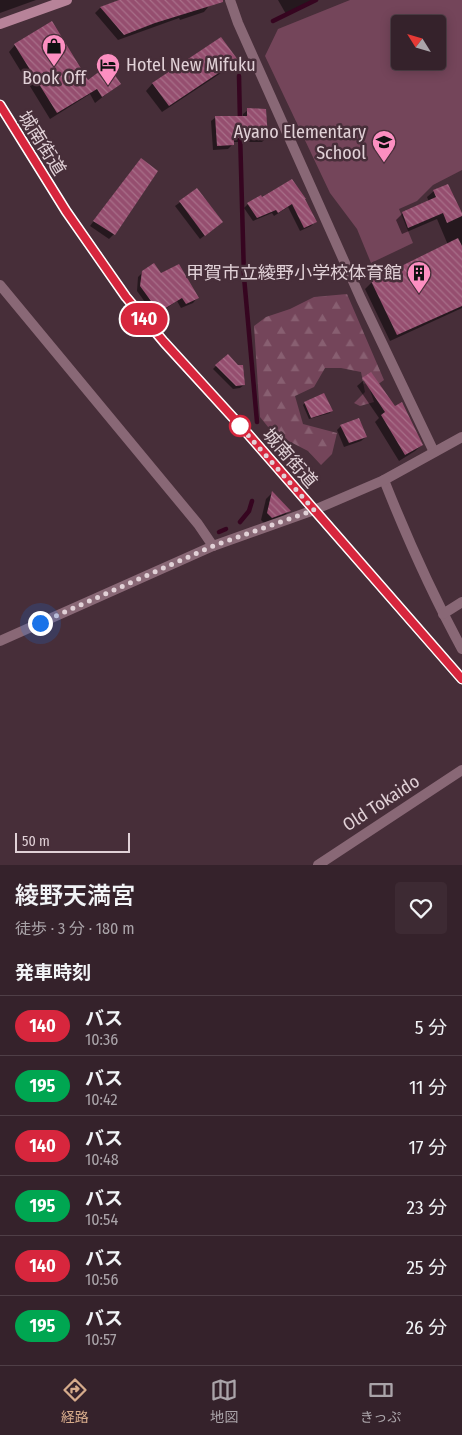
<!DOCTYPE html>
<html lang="ja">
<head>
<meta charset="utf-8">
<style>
	body { margin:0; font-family:"Fira Sans Condensed","Noto Sans JP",sans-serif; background:#3d2a33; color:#f1f3f6; height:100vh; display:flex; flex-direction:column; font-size:19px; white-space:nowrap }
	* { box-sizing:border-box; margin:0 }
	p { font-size:16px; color:#aaa4a9 }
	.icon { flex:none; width:28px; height:28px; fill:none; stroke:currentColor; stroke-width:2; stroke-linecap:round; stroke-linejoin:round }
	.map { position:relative; height:865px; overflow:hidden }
	.panel { display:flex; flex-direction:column; background:#35222b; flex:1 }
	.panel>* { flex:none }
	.badge { padding:0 10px; border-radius:16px; font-size:18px; line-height:32px }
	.needle { width:32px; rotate:307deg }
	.controls { position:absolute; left:391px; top:15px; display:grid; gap:10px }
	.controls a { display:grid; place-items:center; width:55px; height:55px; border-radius:5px; background:#35222b; box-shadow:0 2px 12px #0003,0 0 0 1px #4f3f47; font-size:25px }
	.scale { position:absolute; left:15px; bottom:12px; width:115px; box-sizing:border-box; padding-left:5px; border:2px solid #e1d1d7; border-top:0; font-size:14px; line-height:18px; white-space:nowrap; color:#e1d1d7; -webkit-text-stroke:4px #472e39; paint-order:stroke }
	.you { position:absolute; width:25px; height:25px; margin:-12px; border:4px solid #fff; border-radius:50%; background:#1a73e8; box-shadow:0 0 0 8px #1a73e833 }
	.map>.badge { position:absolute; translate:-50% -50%; box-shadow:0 0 0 2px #fff }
	h2 { padding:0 15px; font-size:19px; line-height:45px }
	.round { display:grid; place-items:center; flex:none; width:52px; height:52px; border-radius:5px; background:#3d2a33 }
	.overview { display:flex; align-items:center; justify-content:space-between; height:85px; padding:0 15px }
	h1 { font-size:24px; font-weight:600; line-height:38px }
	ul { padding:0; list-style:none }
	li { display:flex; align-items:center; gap:15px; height:60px; padding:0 15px; border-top:1px solid #4f3f47 }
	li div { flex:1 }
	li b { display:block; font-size:19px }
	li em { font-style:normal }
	li .badge { min-width:55px; font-weight:700; text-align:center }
	.menu { display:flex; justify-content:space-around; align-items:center; height:70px; border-top:1px solid #4f3f47; background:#35222b; font-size:14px; color:#aaa4a9 }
	.menu a { display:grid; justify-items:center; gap:2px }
	.menu .on { color:#d6ab8b }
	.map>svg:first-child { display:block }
	.forest { fill:url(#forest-firs) }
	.pitch { fill:#74455a; fill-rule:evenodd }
	.shadow { fill:#0007 }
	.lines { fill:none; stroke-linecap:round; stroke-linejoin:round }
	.stream { stroke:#360520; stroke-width:4.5 }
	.building { fill:url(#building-back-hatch) }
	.street { stroke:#896876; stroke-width:10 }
	.secondary { stroke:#b78399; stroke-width:10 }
	.line-casing { stroke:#fff; stroke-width:11 }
	.line { stroke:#d7263d; stroke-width:8 }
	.walk { stroke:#e1d1d7; stroke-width:5; stroke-dasharray:0 9 }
	.stop-dot { fill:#fff; stroke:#d7263d; stroke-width:2.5 }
	.labels { text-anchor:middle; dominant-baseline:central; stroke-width:5; stroke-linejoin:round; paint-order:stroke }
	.poi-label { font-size:18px; fill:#e1d1d7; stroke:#472e39; text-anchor:end }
	.street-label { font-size:18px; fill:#e1d1d7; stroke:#472e39 }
</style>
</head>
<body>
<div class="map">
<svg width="462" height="865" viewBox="0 0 462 865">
	<defs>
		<pattern id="forest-firs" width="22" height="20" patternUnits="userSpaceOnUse" patternTransform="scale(1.25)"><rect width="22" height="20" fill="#74455a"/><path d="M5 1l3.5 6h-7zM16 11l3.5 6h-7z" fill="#885f71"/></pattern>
		<pattern id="building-back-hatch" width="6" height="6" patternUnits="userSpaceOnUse" patternTransform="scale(1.25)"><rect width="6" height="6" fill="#954e6f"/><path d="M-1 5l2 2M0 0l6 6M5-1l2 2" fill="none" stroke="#a86f89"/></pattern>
	</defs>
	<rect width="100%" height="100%" fill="#472e39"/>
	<polygon class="forest" points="347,294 384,380 370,390 374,402 360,406 354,403 365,392 361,372 341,368 325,368 314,387 295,396 303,424 337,433 332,454 321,465 308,451 273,433 260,417 254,326 266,317 290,309 314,297"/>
	<path class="pitch" d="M350 0H462V170L433 185 417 201 399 209 413 243 371 263 357 229 330 193 265 56 278 29ZM400 24H438V61H400Z"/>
	<g class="shadow">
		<polygon points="0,0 36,0 0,13"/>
		<polygon points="122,0 207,0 209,6 204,12 180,20 179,18 118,40 95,13 100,8"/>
		<polygon points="278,0 315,0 286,14"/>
		<polygon points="220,39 236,60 230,67 162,112 146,91 152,84"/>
		<polygon points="15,45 88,82 119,84 95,103 90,94 50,119 9,52"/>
		<polygon points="248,110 266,138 262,142 232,142 232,145 228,149 213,150 211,121 216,117 243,117 243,114"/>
		<polygon points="141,159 157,171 114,234 109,239 90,226"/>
		<polygon points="291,181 315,222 311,226 300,231 288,207 274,216 272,213 253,221 244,208 248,204 262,199"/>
		<polygon points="197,190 217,226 200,239 175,206"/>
		<polygon points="434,191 462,215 462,308 390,341 365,289 372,282 448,245 437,219 402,234 396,220 402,214 429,202 427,197"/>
		<polygon points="143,272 161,275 197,298 193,303 181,308 177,301 155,316 137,291 138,277"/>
		<polygon points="227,355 244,385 240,388 233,389 213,369"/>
		<polygon points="371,374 422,445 415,451 399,461 375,422 379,418 357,386"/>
		<polygon points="305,403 331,411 330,413 309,419 303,405"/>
		<polygon points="341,426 366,437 361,441 344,447 337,430"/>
		<polygon points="272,493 289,511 283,517 265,524 261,520 266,499"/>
	</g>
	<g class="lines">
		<g class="stream">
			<polyline points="273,21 316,0"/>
			<polyline points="239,76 240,122"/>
			<polyline points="240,132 244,277 257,422"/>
			<polyline points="240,522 249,511 252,501"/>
			<polyline points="219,532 226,529"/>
		</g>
	</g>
	<g class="building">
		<polygon points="119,0 223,0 223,2 155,23 124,35 100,7"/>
		<polygon points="52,21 88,80 108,65 121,84 102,97 97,89 57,113 14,44"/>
		<polygon points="221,37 238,60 169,106 152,83"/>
		<polygon points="247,108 266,109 268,138 234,138 234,145 217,146 215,116 247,116"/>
		<polygon points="141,158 158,171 115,235 93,221"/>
		<polygon points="292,179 306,199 305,199 317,222 304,228 292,204 278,213 276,210 257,218 247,203 261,195 262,197"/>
		<polygon points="448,184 462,213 462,216 447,223 443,213 408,228 402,212 436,197 433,190"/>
		<polygon points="197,188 223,222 205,236 179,201"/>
		<polygon points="458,238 462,246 462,306 397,335 371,281"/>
		<polygon points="154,263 161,273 179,264 199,298 186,304 182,298 159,312 140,286 142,271"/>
		<polygon points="228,354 238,365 243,365 245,385 236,386 215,365"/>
		<polygon points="371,372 395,406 402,402 423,445 405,455 381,415 385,412 362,378"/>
		<polygon points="324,393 333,411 311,418 304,402"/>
		<polygon points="359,418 367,437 349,443 340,425"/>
		<polygon points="272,491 291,511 272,518 267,513"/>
	</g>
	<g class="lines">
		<g class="street">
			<polyline points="230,0 238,23 361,299 434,452"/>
			<polyline points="0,285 198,524 213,546"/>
			<path d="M384 480C407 538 432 594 462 649"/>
			<polyline points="443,614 462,602"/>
			<polyline points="0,641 213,546 314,510 384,480 462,437"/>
			<polyline points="318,865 462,770"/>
		</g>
		<g class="secondary">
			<polyline points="0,24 67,0"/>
			<polyline points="0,105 66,211 126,297 164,343 248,434 462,679"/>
		</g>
	</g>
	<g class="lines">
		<g class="line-casing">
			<polyline id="line" points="0,105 66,211 126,297 164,342 248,434 462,679"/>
		</g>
		<use href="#line" class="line"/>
		<polyline class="walk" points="40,623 213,546 314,510 240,426"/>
	</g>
	<defs>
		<g id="shop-pin" transform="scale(1.25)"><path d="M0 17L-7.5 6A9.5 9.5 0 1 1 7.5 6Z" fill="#fc8fc1" stroke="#472e39"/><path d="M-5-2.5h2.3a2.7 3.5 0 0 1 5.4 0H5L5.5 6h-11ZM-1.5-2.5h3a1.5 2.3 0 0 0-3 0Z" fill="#111"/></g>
		<g id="hotel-pin" transform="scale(1.25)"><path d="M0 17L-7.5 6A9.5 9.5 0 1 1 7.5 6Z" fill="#fc8fc1" stroke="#472e39"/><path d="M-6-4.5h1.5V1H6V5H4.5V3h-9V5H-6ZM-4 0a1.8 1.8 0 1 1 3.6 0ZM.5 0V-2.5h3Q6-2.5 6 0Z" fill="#111"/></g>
		<g id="school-pin" transform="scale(1.25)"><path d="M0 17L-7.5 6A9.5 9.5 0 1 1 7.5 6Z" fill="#fc8fc1" stroke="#472e39"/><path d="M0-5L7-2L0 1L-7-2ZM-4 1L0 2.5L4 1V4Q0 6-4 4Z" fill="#111"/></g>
		<g id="building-pin" transform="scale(1.25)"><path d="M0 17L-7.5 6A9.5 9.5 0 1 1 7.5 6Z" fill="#fc8fc1" stroke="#472e39"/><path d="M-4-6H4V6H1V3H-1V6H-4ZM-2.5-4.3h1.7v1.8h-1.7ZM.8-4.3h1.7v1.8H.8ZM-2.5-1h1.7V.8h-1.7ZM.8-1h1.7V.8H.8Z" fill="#111"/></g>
	</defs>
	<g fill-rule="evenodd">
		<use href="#shop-pin" x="54" y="46"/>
		<use href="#hotel-pin" x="108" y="65"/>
		<use href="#school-pin" x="384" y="142"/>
		<use href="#building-pin" x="419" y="273"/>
	</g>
	<circle class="stop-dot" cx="240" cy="426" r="10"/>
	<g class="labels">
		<g class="poi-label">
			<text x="126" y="65" text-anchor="start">Hotel New Mifuku</text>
			<text x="54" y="78" text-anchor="middle">Book Off</text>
			<text x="366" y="132">Ayano Elementary<tspan x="366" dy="21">School</tspan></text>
			<text x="402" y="273">甲賀市立綾野小学校体育館</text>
		</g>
		<g class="street-label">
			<text transform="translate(42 143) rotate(58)">城南街道</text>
			<text transform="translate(290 458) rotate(49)">城南街道</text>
			<text transform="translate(381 803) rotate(-33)">Old Tokaido</text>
		</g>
	</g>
</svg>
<div class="controls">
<a><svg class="needle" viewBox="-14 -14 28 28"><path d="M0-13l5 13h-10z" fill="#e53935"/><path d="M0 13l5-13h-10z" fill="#aaa4a9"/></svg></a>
</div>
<div class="scale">50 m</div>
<div class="you" style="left:40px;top:623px"></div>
<b class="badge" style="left:144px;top:319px;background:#d7263d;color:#fff">140</b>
</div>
<section class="panel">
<div class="overview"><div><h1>綾野天満宮</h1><p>徒歩 · 3 分 · 180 m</p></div><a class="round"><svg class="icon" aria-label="heart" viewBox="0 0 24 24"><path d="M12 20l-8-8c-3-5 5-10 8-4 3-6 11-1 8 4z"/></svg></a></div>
<h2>発車時刻</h2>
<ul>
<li><span class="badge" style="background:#d7263d;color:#fff">140</span><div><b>バス</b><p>10:36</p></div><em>5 分</em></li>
<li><span class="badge" style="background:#00a651;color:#fff">195</span><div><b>バス</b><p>10:42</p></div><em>11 分</em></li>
<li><span class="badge" style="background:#d7263d;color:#fff">140</span><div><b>バス</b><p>10:48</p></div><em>17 分</em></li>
<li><span class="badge" style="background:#00a651;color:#fff">195</span><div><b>バス</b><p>10:54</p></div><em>23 分</em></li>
<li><span class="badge" style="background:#d7263d;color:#fff">140</span><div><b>バス</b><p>10:56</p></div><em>25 分</em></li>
<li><span class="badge" style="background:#00a651;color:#fff">195</span><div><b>バス</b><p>10:57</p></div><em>26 分</em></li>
</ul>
</section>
<nav class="menu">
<a class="on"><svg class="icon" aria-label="directions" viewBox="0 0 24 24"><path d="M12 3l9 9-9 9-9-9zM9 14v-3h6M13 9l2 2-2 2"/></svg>経路</a>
<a><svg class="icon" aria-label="map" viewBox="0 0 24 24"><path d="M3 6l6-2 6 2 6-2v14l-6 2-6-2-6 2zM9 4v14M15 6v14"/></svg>地図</a>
<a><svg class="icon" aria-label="tickets" viewBox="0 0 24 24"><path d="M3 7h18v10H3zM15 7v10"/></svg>きっぷ</a>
</nav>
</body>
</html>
